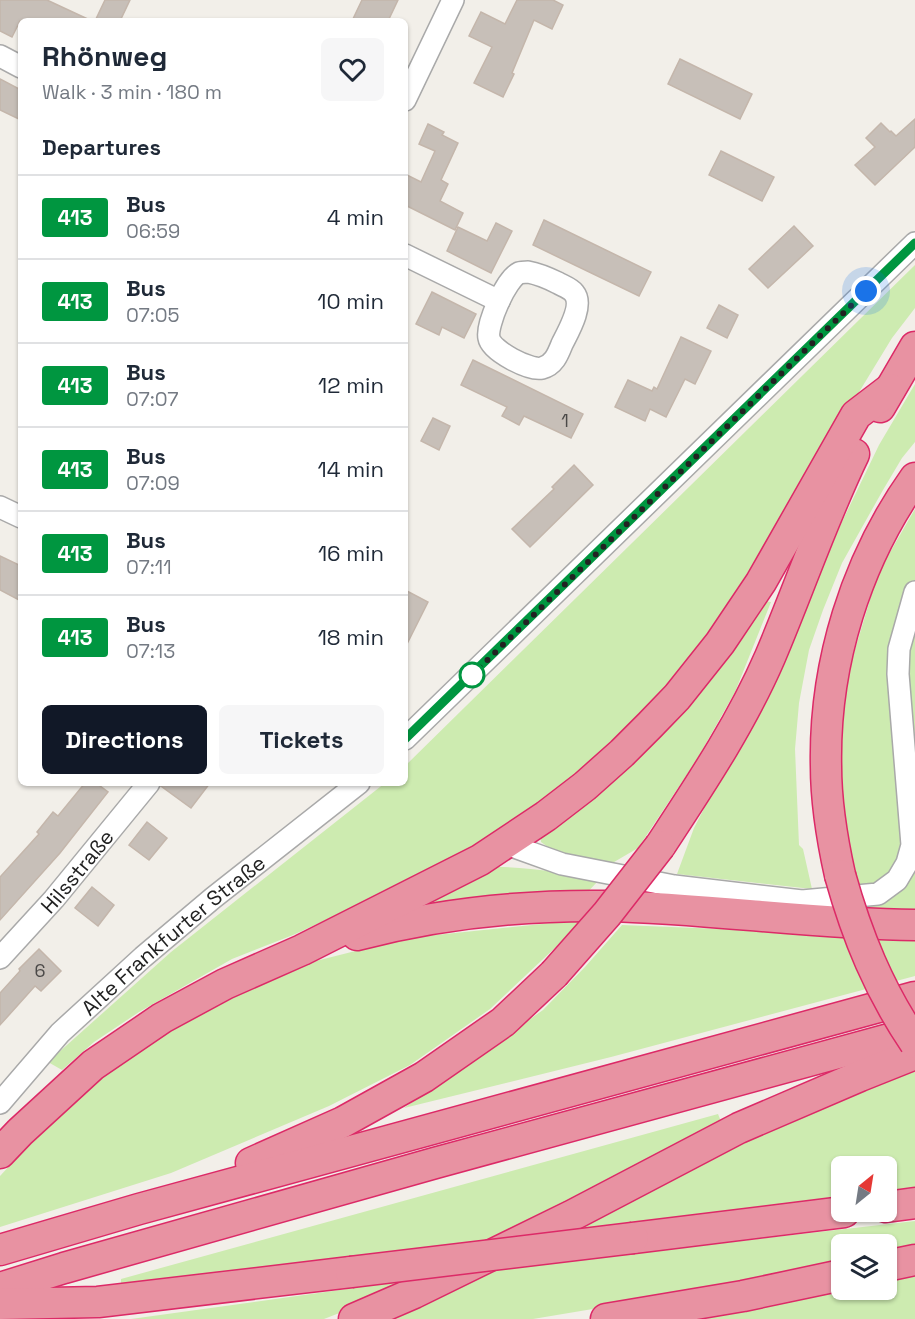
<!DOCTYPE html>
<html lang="en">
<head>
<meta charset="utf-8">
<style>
	body { margin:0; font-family:"Space Grotesk",sans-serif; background:#f6f6f7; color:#1f2937; height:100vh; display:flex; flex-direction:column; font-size:22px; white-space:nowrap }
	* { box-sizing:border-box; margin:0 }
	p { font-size:20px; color:#747a83 }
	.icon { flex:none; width:33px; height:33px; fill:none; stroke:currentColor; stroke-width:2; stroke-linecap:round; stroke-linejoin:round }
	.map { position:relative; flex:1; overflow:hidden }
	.panel { position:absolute; left:18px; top:18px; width:390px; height:768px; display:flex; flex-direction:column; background:#fff; border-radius:9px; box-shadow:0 2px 4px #0004 }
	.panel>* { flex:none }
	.badge { padding:0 12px; border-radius:4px; font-size:21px; line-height:39px }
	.needle { width:39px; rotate:30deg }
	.tools { position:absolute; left:831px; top:1156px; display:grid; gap:12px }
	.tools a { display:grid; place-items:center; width:66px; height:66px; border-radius:9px; background:#fff; box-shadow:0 2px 4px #0004; font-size:30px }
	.you { position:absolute; width:30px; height:30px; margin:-15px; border:4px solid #fff; border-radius:50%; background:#1a73e8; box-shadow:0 0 0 9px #1a73e833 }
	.map>.badge { position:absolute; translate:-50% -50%; box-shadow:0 0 0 3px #fff }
	h2 { padding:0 24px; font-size:22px; line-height:54px }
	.round { display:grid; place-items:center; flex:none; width:63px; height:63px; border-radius:9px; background:#f6f6f7 }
	.headline { display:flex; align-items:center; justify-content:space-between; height:102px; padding:0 24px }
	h1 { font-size:28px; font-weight:700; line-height:45px }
	.action { display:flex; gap:12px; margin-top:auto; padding:12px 24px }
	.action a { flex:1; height:69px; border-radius:9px; background:#111827; color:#fff; font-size:24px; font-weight:700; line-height:69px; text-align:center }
	.action a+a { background:#f6f6f7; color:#1f2937 }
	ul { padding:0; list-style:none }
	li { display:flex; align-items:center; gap:18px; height:84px; padding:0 24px; border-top:2px solid #e0e1e3 }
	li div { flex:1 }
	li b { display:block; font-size:22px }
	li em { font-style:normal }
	li .badge { min-width:66px; font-weight:700; text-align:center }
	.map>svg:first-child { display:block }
	.grass { fill:#cdebb0 }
	.building { fill:#c7bfb8; stroke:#c4b6ab; stroke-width:1.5 }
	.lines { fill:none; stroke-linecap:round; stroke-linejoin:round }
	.minor-casing { stroke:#a9a9a9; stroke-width:24 }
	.highway-casing { stroke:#dc2a67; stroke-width:33 }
	.minor { stroke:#fff; stroke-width:21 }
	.highway { stroke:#e892a2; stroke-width:30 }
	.highway-bridge-casing { stroke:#dc2a67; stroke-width:33; stroke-linecap:butt }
	.highway-bridge { stroke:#e892a2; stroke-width:30 }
	.line-casing { stroke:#fff; stroke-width:14 }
	.line { stroke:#009640; stroke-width:9 }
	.walk { stroke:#222; stroke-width:6; stroke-dasharray:0 10.8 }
	.stop-dot { fill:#fff; stroke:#009640; stroke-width:3 }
	.labels { text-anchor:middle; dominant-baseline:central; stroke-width:6; stroke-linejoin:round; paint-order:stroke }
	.number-label { font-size:18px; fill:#4b4948 }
	.street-label { font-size:21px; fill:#222; stroke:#fff }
</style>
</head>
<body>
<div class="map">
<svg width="915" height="1319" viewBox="0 0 915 1319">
	<rect width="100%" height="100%" fill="#f2efe9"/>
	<g class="grass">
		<polygon points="915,265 915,308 892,338 767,543 705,638 646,715 552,796 477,848 393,889 293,935 232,959 139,1012 94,1042 62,1070 48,1062 171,952 385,783 405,783 405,766"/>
		<polygon points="915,384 915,442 902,458 883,490 842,563 823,610 809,650 799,703 795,749 799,845 803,849 812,889 677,874 694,828 709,799 753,726 786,654 841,524 879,445"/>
		<polygon points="915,509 915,910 868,910 836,817 842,693 878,573"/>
		<polygon points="765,601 771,602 735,692 696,761 638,848 609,865 559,855 541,842 540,832"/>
		<path d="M495 867C530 867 564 873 599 880L582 898 429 904 487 870Z"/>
		<polygon points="581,920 558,945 490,1009 410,1065 329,1106 171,1173 0,1227 0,1176 36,1137 107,1069 174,1025 288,968 407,938"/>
		<polygon points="622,925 915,937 915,976 611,1057 404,1108 543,1010 585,967"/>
		<polygon points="915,1067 915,1190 887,1194 886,1167 842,1167 841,1199 610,1256 915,1221 915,1249 887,1255 886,1245 842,1245 841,1264 742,1284 533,1319 380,1319 657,1180"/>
		<polygon points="718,1114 722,1124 406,1287 324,1319 131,1319 347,1289 363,1255 121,1286 121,1279"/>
		<polygon points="915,1269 915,1319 668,1319 842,1290 886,1290 887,1275"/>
	</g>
	<g class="building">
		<polygon points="0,0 47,0 92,21 20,21 12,37 0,31"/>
		<polygon points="105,0 130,0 120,21 95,21"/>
		<polygon points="362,0 398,0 388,21 352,21"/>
		<polygon points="517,0 553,0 563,5 552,29 534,20 512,73 514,74 503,97 474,83 492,47 469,36 481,12 505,24"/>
		<polygon points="680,59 752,94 740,119 668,84"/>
		<polygon points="0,79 21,90 21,120 0,110"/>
		<polygon points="915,119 915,147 875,185 855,165 875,147 866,138 881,123 890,132 891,131 896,136"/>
		<polygon points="428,124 444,132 442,135 458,143 441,180 448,184 440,201 463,213 455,230 405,205 405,174 421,182 435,151 419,144"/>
		<polygon points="721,151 774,177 762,201 709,175"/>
		<polygon points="544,220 651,272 639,296 533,245"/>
		<polygon points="496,223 512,231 491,273 447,251 458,227 487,241"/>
		<polygon points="794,226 813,246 768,288 749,269"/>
		<polygon points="432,292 476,314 464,338 442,327 439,335 416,324"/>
		<polygon points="719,305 738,315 727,338 707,328"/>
		<polygon points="681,337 711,351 695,384 685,379 666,417 650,409 645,421 615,407 628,380 652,391 654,387 657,389"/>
		<polygon points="473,360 583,414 571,438 524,416 519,425 502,416 507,407 461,385"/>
		<polygon points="433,418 450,426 439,450 421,441"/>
		<polygon points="574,465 593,485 530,547 512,529 554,489 552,487"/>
		<polygon points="0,556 21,566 21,601 0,590"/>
		<polygon points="405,590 428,602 405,648"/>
		<polygon points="85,783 96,783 108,792 60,853 0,920 0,877 39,834 37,832 53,812 58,816"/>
		<polygon points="161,783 210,783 191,808 161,786"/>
		<polygon points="147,822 167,838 149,860 129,845"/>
		<polygon points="92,887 114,905 98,926 75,908"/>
		<polygon points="39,949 61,971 41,991 35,986 0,1025 0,993 20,971 19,969"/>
	</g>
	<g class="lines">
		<g class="minor-casing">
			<g id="minor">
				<polyline points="0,56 21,67"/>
				<polyline points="405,100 453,0"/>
				<polyline points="405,255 499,301"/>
				<path d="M528 272C539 274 548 278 558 283 563 286 570 288 574 293 584 305 568 332 562 344 558 354 554 365 542 368 530 371 491 351 489 338 486 325 506 279 519 273 522 272 525 272 528 272Z"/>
				<polyline points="0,507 21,517"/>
				<polyline points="405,739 915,243"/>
				<polyline points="506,844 562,864 674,886 802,901 878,894 897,880 907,863 912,845 898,674 899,649 915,592"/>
				<path id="s1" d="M0 958 54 899 149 783"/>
				<path id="s2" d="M0 1103 60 1033 143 957 213 898 359 783"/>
			</g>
		</g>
		<g class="highway-casing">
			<g id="highway">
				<polyline points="880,407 915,347"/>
				<path d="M660 846C700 785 741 724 770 657 799 589 822 520 854 454"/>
				<path d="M840 875C832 839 826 803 826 766 824 664 856 561 915 478"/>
				<path d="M357 935C437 914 522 905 605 906 709 908 811 924 915 925"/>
				<polyline points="0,1153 20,1132 93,1065 162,1018 225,984 302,950 480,860 546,816 585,786 622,753 650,725 677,697 720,643 761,582 856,415 890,389"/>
				<polyline points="251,1163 343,1122 424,1077 503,1022 554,974"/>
				<polyline points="886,1207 915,1203"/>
				<polyline points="633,1238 844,1212"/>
				<polyline points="0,1250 139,1209 915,997"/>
				<polyline points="886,1266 915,1260"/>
				<polyline points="0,1288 64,1268 435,1163 915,1032"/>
				<polyline points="0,1304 98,1302 351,1272"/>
				<polyline points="354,1319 414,1293 571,1216 739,1128 860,1076 915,1054"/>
				<polyline points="606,1319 743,1296 842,1275"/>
			</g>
		</g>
		<use href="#minor" class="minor"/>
		<use href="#highway" class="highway"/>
		<g class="highway-bridge-casing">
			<g id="highway-bridge">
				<path d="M840 875C857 936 879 990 915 1043"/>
				<polyline points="554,974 607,914 660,846"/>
				<polyline points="351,1272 633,1238"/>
			</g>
		</g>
		<use href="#highway-bridge" class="highway-bridge"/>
	</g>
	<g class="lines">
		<g class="line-casing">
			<polyline id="line" points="405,739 915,243"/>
		</g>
		<use href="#line" class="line"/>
		<polyline class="walk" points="472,675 866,291"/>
	</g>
	<circle class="stop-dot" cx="472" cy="675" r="12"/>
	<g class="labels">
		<g class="number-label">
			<text x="565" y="420">1</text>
			<text x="40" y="970">6</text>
		</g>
		<g class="street-label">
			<text stroke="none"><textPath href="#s1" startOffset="116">Hilsstraße</textPath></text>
			<text stroke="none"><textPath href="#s2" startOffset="242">Alte Frankfurter Straße</textPath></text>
		</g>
	</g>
</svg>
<div class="tools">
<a><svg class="needle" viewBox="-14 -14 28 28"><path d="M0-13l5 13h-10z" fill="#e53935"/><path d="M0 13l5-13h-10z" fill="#747a83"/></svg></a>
<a><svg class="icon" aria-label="layers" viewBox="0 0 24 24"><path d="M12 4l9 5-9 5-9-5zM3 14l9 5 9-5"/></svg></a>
</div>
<div class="you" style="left:866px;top:291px"></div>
<section class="panel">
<div class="headline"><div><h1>Rhönweg</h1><p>Walk · 3 min · 180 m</p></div><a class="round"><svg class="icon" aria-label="heart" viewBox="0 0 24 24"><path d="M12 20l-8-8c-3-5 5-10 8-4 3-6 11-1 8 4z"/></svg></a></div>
<h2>Departures</h2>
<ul>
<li><span class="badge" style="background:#009640;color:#fff">413</span><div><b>Bus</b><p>06:59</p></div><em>4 min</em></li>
<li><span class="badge" style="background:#009640;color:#fff">413</span><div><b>Bus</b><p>07:05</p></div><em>10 min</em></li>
<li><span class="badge" style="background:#009640;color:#fff">413</span><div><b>Bus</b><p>07:07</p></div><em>12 min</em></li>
<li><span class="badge" style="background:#009640;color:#fff">413</span><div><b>Bus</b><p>07:09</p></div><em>14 min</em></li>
<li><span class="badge" style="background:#009640;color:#fff">413</span><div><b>Bus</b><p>07:11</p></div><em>16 min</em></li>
<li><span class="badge" style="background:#009640;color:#fff">413</span><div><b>Bus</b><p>07:13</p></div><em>18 min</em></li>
</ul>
<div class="action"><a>Directions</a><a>Tickets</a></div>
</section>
</div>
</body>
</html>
